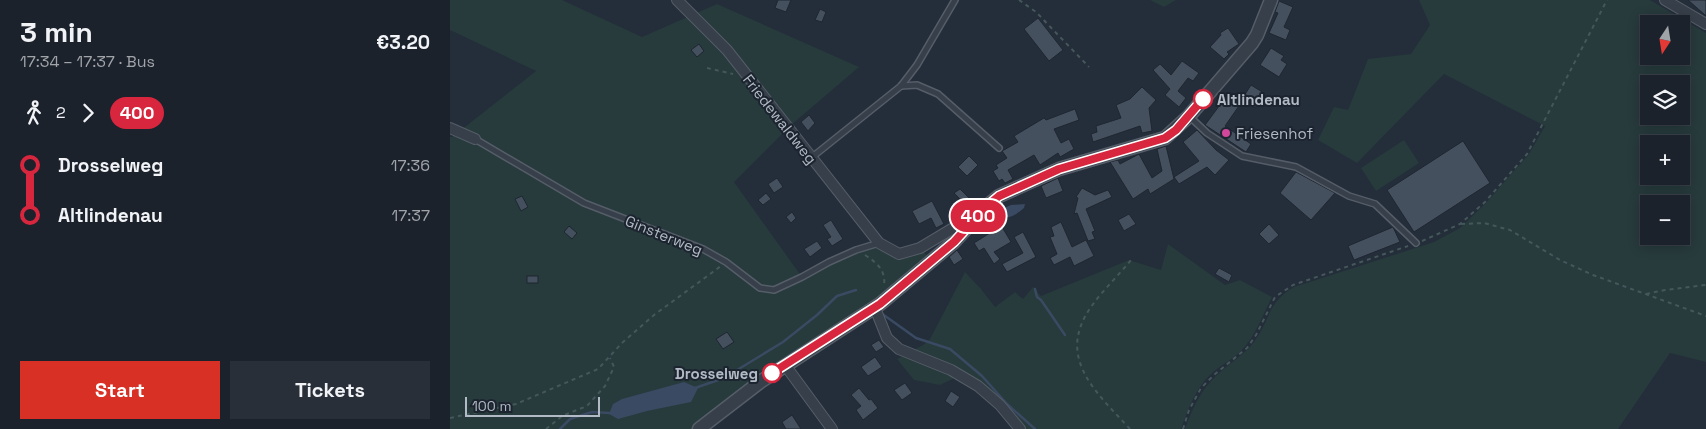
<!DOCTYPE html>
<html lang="en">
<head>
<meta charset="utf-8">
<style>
	body { margin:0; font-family:"Space Grotesk",sans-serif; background:#282f38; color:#f1f3f6; height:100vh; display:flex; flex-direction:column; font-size:19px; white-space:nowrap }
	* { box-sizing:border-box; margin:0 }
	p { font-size:16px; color:#a0a4a9 }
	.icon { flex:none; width:28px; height:28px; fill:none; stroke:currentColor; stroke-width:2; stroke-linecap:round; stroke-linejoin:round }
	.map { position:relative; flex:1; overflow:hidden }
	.panel { display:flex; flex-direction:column; background:#1b222c; width:450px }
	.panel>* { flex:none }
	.badge { padding:0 10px; border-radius:16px; font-size:18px; line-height:32px }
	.needle { width:32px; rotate:192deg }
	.tools { position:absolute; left:1190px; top:15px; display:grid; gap:10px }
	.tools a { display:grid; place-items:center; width:50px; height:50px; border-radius:0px; background:#1b222c; box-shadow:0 2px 12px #0003,0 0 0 1px #393f48; font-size:25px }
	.scale { position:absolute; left:15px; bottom:12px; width:135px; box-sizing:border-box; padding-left:5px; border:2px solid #b2bac6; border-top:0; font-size:14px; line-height:18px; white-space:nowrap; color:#b2bac6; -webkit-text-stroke:4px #1c242f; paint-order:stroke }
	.map>.badge { position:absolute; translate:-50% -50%; box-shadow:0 0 0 2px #fff }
	.legs { display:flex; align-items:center; gap:8px; height:55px; padding:0 20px; font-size:16px }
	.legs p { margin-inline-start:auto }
	.head { display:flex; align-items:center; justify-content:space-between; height:85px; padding:0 20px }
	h1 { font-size:28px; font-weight:600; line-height:38px }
	.button { display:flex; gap:10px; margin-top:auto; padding:10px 20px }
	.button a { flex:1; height:58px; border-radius:0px; background:#d93025; color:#fff; font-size:20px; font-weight:600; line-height:58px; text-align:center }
	.button a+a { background:#282f38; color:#f1f3f6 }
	ul { padding:0 20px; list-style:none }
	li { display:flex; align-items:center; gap:18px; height:50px; font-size:19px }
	li i { display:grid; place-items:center; width:8px; height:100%; margin:0 6px; background:currentColor }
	li i::after { content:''; width:12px; height:12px; margin:-6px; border:4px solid; border-radius:50%; background:#1b222c }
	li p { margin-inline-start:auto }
	li:first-child i { background:linear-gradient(#0000 50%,currentColor 0) }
	li:last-child i { background:linear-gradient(currentColor 50%,#0000 0) }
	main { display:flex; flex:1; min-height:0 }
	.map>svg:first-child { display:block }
	.green { fill:#273a3c; fill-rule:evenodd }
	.water { fill:#3a4a62 }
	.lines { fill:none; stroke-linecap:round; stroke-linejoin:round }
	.stream { stroke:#3a4a62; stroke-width:2.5 }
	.building { fill:#45505e; stroke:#1e2631 }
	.service-casing { stroke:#555d68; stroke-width:8 }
	.minor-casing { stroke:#555d68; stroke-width:12 }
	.tertiary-casing { stroke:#555d68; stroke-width:15 }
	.path { stroke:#45575a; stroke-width:2; stroke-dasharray:4 4; stroke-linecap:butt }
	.service { stroke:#373f4a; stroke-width:5 }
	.minor { stroke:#373f4a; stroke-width:10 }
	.tertiary { stroke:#373f4a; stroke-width:12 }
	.line-1-casing { stroke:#fff; stroke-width:11 }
	.line-1 { stroke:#d7263d; stroke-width:8 }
	.stop-1-dot { fill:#fff; stroke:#d7263d; stroke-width:2.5 }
	.hotel-dot { fill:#d1479c; stroke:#1c242f; stroke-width:2 }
	.labels { text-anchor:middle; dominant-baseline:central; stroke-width:4; stroke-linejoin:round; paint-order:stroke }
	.stop-label { font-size:15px; font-weight:bold; fill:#b2bac6; stroke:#1c242f; text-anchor:start }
	.street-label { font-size:15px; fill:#b2bac6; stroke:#1c242f }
	.poi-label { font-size:15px; fill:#b2bac6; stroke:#1c242f; text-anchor:start }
</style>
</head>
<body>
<main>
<section class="panel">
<div class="head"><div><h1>3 min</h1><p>17:34 – 17:37 · Bus</p></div><b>€3.20</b></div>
<div class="legs"><svg class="icon" aria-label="walk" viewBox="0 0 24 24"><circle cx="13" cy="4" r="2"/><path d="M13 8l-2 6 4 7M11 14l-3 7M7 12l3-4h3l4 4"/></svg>2<svg class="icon" aria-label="forward" viewBox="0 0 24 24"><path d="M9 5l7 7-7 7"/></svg><b class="badge" style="background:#d7263d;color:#fff">400</b></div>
<ul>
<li><i style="color:#d7263d"></i><b>Drosselweg</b><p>17:36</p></li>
<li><i style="color:#d7263d"></i><b>Altlindenau</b><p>17:37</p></li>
</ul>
<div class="button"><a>Start</a><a>Tickets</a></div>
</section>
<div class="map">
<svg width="1256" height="429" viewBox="0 0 1256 429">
	<rect width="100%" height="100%" fill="#242d3a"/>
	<g class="green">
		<polygon points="0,0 112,0 192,37 267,4 409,67 340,126 284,182 352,277 379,262 429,243 449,258 474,252 480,259 428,302 244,429 0,429 0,137 2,137 86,71 0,30"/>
		<polygon points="700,0 726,0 714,7"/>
		<path d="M969 0H1200L1256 33V362L1220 353 1168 429H735C742 409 750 391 766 376 779 363 795 355 806 339 821 318 817 303 844 287L984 242 1010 228 1035 204 1079 154 1095 126 994 74 907 163 868 140 884 107 898 110 918 59 961 54 980 25ZM1199 24H1231V56H1199ZM1199 84H1231V116H1199ZM1199 144H1231V176H1199ZM1199 204H1231V236H1199Z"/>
		<polygon points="954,140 969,163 926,191 911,168"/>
		<path d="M718 244 775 285 790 280 822 297C813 315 805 337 791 351 782 360 769 366 760 375 745 390 738 409 731 429H571L511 375 490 385 464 380 447 359 473 345 480 339 515 272 531 289 545 307 565 292 573 299 583 287 591 296 679 260 711 270Z"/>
	</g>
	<g class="water">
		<path d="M575 204 574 208C567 214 561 218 551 218L549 210 561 205Z"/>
		<polygon points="234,382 248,388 241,402 197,411 168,419 159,414 163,404 172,399"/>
	</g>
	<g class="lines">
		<g class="stream">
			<polyline points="585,289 587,297 591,300 615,335"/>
			<polyline points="431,313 466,338 500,349 532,376 557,404 585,429"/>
			<polyline points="245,388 274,378 333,342 367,315 387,296 406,290"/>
			<polyline points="110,429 120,419 142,412 160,413"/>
		</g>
	</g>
	<g class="building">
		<polygon points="328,0 341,0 336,12 325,8"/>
		<polygon points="1238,0 1256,0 1256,16 1255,15"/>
		<polygon points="829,1 843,7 834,27 840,30 836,40 819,33 828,13 825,12"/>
		<polygon points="370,9 376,12 372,22 365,20"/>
		<polygon points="588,18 613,50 599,61 574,29"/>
		<polygon points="778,28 789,44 777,52 779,54 774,59 760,47 771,35 770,33"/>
		<polygon points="249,44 254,51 247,57 241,50"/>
		<polygon points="821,48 834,56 831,60 837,64 829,77 810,65"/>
		<polygon points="732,61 749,73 743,81 738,78 728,91 736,98 729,107 715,95 720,89 703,70 710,64 721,75"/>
		<polygon points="801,85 814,93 805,108 792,99"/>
		<polygon points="692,87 706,100 699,108 702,131 692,133 690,126 643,142 641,134 647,132 646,126 671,118 666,105 680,99"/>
		<polygon points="778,94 791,103 775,126 801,144 796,152 755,125"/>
		<polygon points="625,109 629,120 604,129 611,143 619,139 624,149 610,157 608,153 590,165 584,155 558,170 563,179 555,183 552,179 549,181 543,171 548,168 546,165 557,158 552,151 568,142 564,136 594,118 596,120"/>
		<polygon points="359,115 365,123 358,131 351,122"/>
		<polygon points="747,130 766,150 779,160 765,175 757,167 729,184 724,177 749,161 733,142"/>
		<polygon points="1013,141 1040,183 964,232 937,190"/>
		<polygon points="716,146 724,179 700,194 698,189 683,199 660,162 668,160 670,164 689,154 702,178 712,171 707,149"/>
		<polygon points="519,156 528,165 517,176 508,167"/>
		<polygon points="846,172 885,193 861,220 830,193"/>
		<polygon points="327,178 333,187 324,193 318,184"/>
		<polygon points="608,178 613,191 596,198 591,186"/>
		<polygon points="632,188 645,195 658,190 662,197 636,209 645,231 642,232 645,239 638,241 627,213 624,214 628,198 626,197"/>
		<polygon points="510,189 521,200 516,205 504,193"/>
		<polygon points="316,193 321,199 313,205 308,200"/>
		<polygon points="72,196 78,207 71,211 65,199"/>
		<polygon points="482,201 494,224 486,228 481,218 469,224 462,211"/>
		<polygon points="342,212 346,218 341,223 336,217"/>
		<polygon points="679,214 686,224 674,231 668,220"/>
		<polygon points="545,215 561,242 544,252 550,259 544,264 534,248 529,251 524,243 543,231 537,220"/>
		<polygon points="381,220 393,239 382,246 377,239 381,237 373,225"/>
		<polygon points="611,222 622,247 636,240 644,256 624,266 620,257 604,265 600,258 607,254 600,237 604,236 601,227"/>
		<polygon points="819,224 829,235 819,244 809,234"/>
		<polygon points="119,226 127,233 122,239 114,232"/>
		<polygon points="943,227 950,242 904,260 898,246"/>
		<polygon points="573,232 586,257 557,272 552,264 573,253 564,237"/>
		<polygon points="367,241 372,248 360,257 354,249"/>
		<polygon points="507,250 513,259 504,265 499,257"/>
		<polygon points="769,268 782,275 779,282 765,274"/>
		<rect x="77" y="276" width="11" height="7"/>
		<polygon points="277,332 284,342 273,349 266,339"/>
		<polygon points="429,340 434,347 426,352 421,345"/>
		<polygon points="425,357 432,367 418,376 411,367"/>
		<polygon points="455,383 462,393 452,400 444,390"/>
		<polygon points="409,388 419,400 421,399 428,408 413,420 406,410 411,406 401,395"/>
		<polygon points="501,391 510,397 503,407 495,401"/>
		<polygon points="342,415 351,429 336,429 332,422"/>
	</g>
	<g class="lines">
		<g class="service-casing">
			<g id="service">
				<polyline points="451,86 467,85 488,94 549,148"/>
				<polyline points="740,117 757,133 792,156 846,167 899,196 925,204 966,243"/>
				<polyline points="25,139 134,203 253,249 276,262 310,288 324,290 352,277 379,262 406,250 429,243"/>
				<polyline points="361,158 451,86 467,65 505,0"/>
			</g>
		</g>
		<g class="minor-casing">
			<g id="minor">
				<polyline points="227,0 277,50 429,243 449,254 470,248 510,224 524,220"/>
				<polyline points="1215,0 1256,24"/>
				<polyline points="0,128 25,139"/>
				<polyline points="425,308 437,338 449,349 501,370 528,386 550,405 570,429"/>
				<polyline points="335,365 382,429"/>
			</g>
		</g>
		<g class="tertiary-casing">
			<polyline id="tertiary" points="249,429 310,382 430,304 504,242 537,206 549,196 609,169 715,138 739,116 802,43 807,35 821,0"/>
		</g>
		<g class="path">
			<polyline points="569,0 586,12 639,67"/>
			<polyline points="257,68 283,74"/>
			<polyline points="1011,224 1034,223 1060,230 1110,260 1143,275 1256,316"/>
			<polyline points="972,241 1010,224 1035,202 1077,154 1157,0"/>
			<path d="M415 255C427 263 436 270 434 286"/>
			<polyline points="1196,294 1215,290 1256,285"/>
			<polyline points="0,418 66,404 148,369 172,343 204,315 271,266"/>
			<polyline points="96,429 112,416 137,406 155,386 164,367 160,358"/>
			<path d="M680 429C647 393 605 358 641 307 652 291 669 275 681 260"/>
			<polyline points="733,429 739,410 751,388 765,374 797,348 806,335 825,297 843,285 958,246"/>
		</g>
		<use href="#service" class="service"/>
		<use href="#minor" class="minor"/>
		<use href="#tertiary" class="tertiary"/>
	</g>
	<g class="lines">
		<g class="line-1-casing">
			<polyline id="line-1" points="322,373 430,304 504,242 537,206 549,196 609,169 715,138 726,130 753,99"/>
		</g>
		<use href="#line-1" class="line-1"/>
	</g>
	<g class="stop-1-dot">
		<circle cx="753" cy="99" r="9"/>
		<circle cx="322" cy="373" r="9"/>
	</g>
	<circle class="hotel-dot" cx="776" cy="133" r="5"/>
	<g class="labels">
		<g class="stop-label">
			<text x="767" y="99">Altlindenau</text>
			<text x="308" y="373" text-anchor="end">Drosselweg</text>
		</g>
		<g class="street-label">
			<text transform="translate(330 119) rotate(52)">Friedewaldweg</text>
			<text transform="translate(214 235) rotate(22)">Ginsterweg</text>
		</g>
		<g class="poi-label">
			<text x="786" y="133">Friesenhof</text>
		</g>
	</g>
</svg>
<div class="tools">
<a><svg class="needle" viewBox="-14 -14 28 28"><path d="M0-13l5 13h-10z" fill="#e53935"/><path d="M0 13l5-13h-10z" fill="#a0a4a9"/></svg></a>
<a><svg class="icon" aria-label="layers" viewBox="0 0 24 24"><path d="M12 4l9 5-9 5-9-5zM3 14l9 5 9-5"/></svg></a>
<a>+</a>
<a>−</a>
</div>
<div class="scale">100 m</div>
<b class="badge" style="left:528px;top:216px;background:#d7263d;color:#fff">400</b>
</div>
</main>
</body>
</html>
